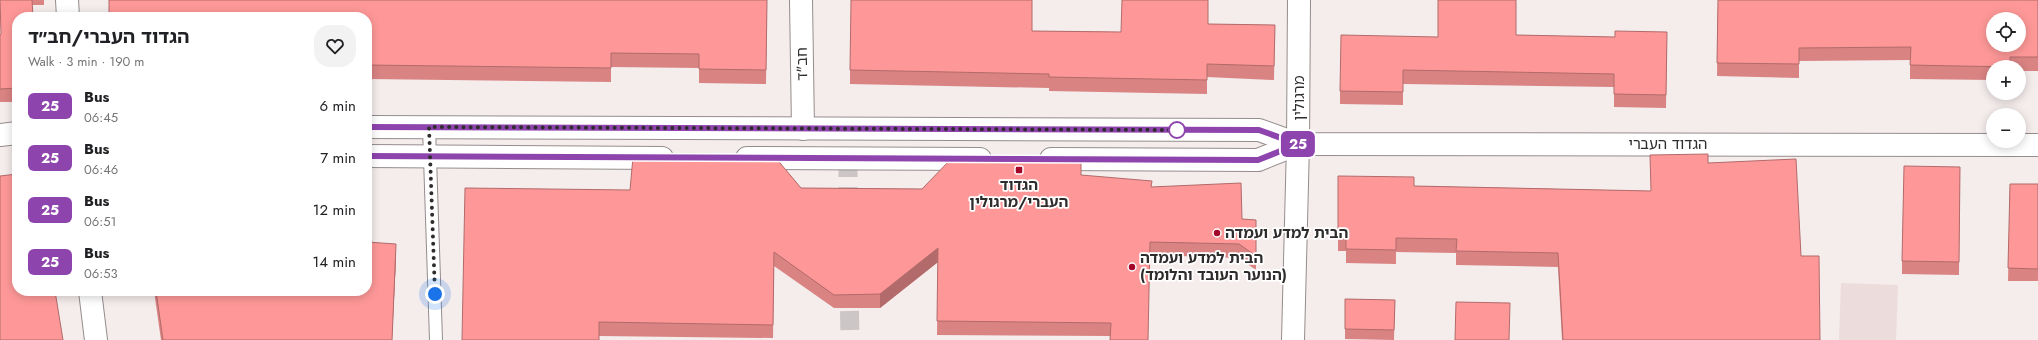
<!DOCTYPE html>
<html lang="en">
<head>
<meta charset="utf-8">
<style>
	body { margin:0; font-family:Jost,"Noto Sans Hebrew",sans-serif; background:#f2f2f2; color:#202124; height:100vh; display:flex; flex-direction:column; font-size:15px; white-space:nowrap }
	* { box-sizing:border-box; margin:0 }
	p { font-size:13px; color:#757577 }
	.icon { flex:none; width:22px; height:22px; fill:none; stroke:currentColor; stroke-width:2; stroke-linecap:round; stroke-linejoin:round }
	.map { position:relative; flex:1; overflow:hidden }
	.details { position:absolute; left:12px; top:12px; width:360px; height:284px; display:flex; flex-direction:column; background:#fff; border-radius:16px; box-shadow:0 2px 10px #0003 }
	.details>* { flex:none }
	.badge { padding:0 8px; border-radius:6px; font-size:14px; line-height:26px }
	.buttons { position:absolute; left:1986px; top:12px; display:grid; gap:8px }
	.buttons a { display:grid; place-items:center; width:40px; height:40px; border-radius:50%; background:#fff; box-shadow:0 2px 10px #0003; font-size:20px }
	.you { position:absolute; width:20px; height:20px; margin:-10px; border:3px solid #fff; border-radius:50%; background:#1a73e8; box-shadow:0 0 0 6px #1a73e833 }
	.map>.badge { position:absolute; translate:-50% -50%; box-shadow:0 0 0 2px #fff }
	.round { display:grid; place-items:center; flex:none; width:42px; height:42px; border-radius:16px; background:#f2f2f2 }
	.headline { display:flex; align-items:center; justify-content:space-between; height:68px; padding:0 16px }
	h1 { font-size:19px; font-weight:700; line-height:30px }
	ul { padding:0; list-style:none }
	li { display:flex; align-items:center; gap:12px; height:52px; padding:0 16px }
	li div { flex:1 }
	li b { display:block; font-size:15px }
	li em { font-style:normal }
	li .badge { min-width:44px; font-weight:700; text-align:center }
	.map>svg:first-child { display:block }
	.built { fill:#ecdcdb }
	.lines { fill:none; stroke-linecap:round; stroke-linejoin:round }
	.pedestrian-tunnel { stroke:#cdc6c6; stroke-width:19; stroke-dasharray:19 10; stroke-linecap:butt }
	.service-casing { stroke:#958d8d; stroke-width:14 }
	.minor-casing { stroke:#958d8d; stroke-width:24 }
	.tertiary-casing { stroke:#958d8d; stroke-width:24 }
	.service { stroke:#fff; stroke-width:12 }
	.minor { stroke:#fff; stroke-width:22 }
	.tertiary { stroke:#fff; stroke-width:22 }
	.wall { fill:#da8383 }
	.shaded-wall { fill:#b26a6a }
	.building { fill:#fe9898; stroke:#b26a6a; fill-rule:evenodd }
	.line-casing { stroke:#fff; stroke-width:9 }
	.line { stroke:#8e44ad; stroke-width:6 }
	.walk { stroke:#2f2c2c; stroke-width:4; stroke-dasharray:0 7.2 }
	.stop-dot { fill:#fff; stroke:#8e44ad; stroke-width:2 }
	.poi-dot { fill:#a40629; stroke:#fff; stroke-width:1.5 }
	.labels { text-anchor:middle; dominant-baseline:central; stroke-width:3.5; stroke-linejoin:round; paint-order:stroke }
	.street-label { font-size:15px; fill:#2f2c2c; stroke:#fff }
	.poi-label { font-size:15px; font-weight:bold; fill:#2f2c2c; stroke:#fff; text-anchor:start }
</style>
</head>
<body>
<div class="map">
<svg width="2038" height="340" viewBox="0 0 2038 340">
	<rect width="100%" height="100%" fill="#f5ecec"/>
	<polygon class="built" points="1841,283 1898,285 1896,340 1839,340"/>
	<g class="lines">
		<g class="pedestrian-tunnel">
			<polyline points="848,158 848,215"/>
			<polyline points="849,282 850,340"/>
		</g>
		<g class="service-casing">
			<polyline id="service" points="429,127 436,340"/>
		</g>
		<g class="minor-casing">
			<g id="minor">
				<polyline points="801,0 803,129"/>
				<polyline points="367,127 1259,130 1298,144 2038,145"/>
				<polyline points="0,135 17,133"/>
				<polyline points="367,156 662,158"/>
				<polyline points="747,158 980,159"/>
				<polyline points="1051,159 1258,160 1298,144"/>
				<polyline points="1293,340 1298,144 1299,0"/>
			</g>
		</g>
		<g class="tertiary-casing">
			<g id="tertiary">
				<polyline points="67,0 68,17"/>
				<polyline points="90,291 96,340"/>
			</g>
		</g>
		<use href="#service" class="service"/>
		<use href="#minor" class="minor"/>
		<use href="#tertiary" class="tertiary"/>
	</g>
	<g class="wall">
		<polygon points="0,0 44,0 44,5 32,5 17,17 17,102 0,102 0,35 1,34"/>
		<polygon points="767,0 766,84 699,83 699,68 611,67 611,82 367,79 367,17"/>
		<polygon points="1718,0 2038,0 2038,71 2019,71 2019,67 1993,67 1993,80 1910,79 1910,60 1799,61 1799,78 1717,76"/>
		<polygon points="1208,24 1275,25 1274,80 1207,77 1207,94 1049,91 1049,88 850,84 850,70 1032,31 1121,32"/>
		<polygon points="1667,32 1666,108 1614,107 1614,87 1403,84 1403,105 1340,104 1340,91 1438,37 1516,35 1615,37"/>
		<polygon points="1708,163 1801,256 1820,340 1562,340 1558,267 1456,265 1456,253 1396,252 1396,264 1346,263 1346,251 1338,251 1338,176 1414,186 1651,191"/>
		<polygon points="1960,167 1959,275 1902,274 1902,261"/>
		<polygon points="1081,175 1152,187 1242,219 1256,220 1256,270 1239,258 1150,255 1111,336 937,335 938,262 880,308 834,308 774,266 773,338 599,336 462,340 630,190 801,188 922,189"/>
		<polygon points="2010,184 2038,184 2038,281 2008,281"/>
		<polygon points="396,258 392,340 161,340 154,291 288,291 288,292 349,295"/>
		<polygon points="1345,299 1395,300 1394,340 1345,339"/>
	</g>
	<g class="shaded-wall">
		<polygon points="396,244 396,258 392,340"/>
		<polygon points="938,248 938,262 880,308 880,294"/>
	</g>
	<g class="building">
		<polygon points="0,0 32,0 33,17 17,17 17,88 0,89 0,35 1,34"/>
		<polygon points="109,0 767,0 766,70 699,69 699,54 611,53 611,68 367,65 367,17 109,17"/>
		<polygon points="851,0 1032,0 1032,31 1121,32 1122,0 1208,0 1208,24 1275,25 1274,66 1207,64 1207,80 1049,77 1049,74 850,70"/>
		<polygon points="1438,0 1516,0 1516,35 1615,37 1615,31 1667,32 1666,95 1614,94 1614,74 1403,70 1403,92 1340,91 1341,35 1438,37"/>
		<path d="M1718 0H2038V57H2010V67L1910 65 1911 47 1799 48V64L1717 63ZM1993 19H2019V45H1993Z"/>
		<polygon points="1708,154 1708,163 1796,159 1801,256 1819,256 1820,340 1563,340 1558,253 1456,251 1457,239 1396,238 1396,250 1346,249 1346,238 1338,238 1338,176 1414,177 1414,186 1651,191 1650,155"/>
		<polygon points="633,157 775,157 801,188 922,189 951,159 1081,158 1081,175 1152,181 1151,187 1241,183 1242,219 1256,220 1256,256 1239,244 1150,242 1148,340 1110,340 1111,323 937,321 938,248 880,294 834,295 774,252 773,325 599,322 599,340 462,340 465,188 630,190"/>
		<polygon points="1904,166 1960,167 1959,262 1902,261"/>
		<polygon points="17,174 17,291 55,291 63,340 0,340 0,176"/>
		<polygon points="2010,184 2038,184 2038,269 2008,268"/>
		<polygon points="367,242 396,244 392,340 163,340 156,291 288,291 288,292 349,295 349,291 367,291"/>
		<polygon points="1345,299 1395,300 1394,330 1345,329"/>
		<polygon points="1456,302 1510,303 1509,340 1455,340"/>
	</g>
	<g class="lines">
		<g class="line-casing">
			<polyline id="line" points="367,127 1259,130 1298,144 1258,160 367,156"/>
		</g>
		<use href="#line" class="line"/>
		<polyline class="walk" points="435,294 429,127 1180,130 1177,130"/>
	</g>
	<circle class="stop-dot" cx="1177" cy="130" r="8"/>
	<g class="poi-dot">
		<rect x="1015" y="166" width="8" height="8" rx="2"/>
		<circle cx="1217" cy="233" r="4"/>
		<circle cx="1132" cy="267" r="4"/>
	</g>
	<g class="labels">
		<g class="street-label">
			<text transform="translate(802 64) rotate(-91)">חב"ד</text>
			<text transform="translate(1299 98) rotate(-90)">מרגולין</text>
			<text x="1668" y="144">הגדוד העברי</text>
		</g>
		<g class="poi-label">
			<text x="1019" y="185" text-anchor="middle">הגדוד<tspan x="1019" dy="17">העברי/מרגולין</tspan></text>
			<text x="1225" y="233">הבית למדע ועמדה</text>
			<text x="1140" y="258">הבית למדע ועמדה<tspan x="1140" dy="17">(הנוער העובד והלומד)</tspan></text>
		</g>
	</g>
</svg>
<div class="buttons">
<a><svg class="icon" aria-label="locate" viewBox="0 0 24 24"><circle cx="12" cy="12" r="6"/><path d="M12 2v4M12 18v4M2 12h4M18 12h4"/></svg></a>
<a>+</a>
<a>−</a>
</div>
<div class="you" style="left:435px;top:294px"></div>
<b class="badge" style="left:1298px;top:144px;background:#8e44ad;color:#fff">25</b>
<section class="details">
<div class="headline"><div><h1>הגדוד העברי/חב״ד</h1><p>Walk · 3 min · 190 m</p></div><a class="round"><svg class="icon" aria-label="heart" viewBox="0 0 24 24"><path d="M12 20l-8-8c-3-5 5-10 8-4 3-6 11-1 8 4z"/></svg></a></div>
<ul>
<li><span class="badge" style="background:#8e44ad;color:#fff">25</span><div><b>Bus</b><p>06:45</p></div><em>6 min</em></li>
<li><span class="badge" style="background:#8e44ad;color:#fff">25</span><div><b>Bus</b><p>06:46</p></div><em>7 min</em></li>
<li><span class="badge" style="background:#8e44ad;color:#fff">25</span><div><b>Bus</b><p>06:51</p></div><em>12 min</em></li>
<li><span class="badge" style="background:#8e44ad;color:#fff">25</span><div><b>Bus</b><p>06:53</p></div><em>14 min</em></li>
</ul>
</section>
</div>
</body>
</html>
